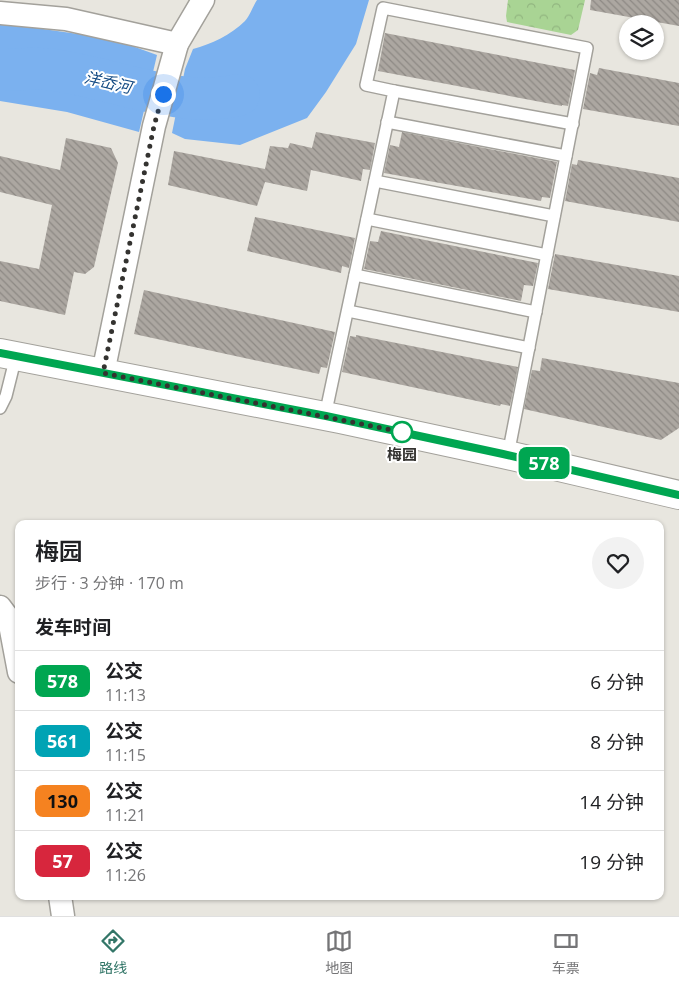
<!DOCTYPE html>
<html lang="zh">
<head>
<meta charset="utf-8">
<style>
	body { margin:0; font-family:"Open Sans","Noto Sans SC",sans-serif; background:#f2f2f2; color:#202124; height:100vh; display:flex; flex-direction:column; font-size:19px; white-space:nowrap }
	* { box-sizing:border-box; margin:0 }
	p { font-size:16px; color:#757577 }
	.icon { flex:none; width:28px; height:28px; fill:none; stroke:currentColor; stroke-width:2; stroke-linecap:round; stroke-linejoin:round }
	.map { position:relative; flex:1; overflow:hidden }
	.sheet { position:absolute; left:15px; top:520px; width:649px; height:380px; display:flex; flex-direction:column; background:#fff; border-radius:10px; box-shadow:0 1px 4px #0004 }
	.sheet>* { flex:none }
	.badge { padding:0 10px; border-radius:8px; font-size:18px; line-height:32px }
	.controls { position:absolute; left:619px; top:15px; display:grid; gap:10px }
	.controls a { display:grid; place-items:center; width:45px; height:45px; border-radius:50%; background:#fff; box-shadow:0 1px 4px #0004; font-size:25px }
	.you { position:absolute; width:25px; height:25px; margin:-12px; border:4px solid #fff; border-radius:50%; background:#1a73e8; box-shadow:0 0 0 8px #1a73e833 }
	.map>.badge { position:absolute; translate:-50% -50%; box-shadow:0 0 0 2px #fff }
	h2 { padding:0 20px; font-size:19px; line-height:45px }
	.round { display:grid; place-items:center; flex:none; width:52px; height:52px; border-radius:26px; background:#f2f2f2 }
	.head { display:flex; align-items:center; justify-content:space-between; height:85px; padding:0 20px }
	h1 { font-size:24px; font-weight:600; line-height:38px }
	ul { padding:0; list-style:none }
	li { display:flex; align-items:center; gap:15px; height:60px; padding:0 20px; border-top:1px solid #e0e0e0 }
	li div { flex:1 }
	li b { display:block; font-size:19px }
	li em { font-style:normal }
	li .badge { min-width:55px; font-weight:700; text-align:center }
	.dock { display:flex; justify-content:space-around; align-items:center; height:70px; border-top:1px solid #e0e0e0; background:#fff; font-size:14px; color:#757577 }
	.dock a { display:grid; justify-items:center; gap:2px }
	.dock .on { color:#337668 }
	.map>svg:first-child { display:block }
	.forest { fill:url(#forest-crowns) }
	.water { fill:#7bb1ef }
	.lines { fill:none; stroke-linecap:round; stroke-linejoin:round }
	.river { stroke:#7bb1ef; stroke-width:42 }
	.building { fill:url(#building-back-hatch) }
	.lane-casing { stroke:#a3a19b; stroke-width:14 }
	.street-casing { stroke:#a3a19b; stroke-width:25 }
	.secondary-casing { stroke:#a3a19b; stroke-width:30 }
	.lane { stroke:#fff; stroke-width:11 }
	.street { stroke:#fff; stroke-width:22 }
	.secondary { stroke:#fff; stroke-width:28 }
	.line-casing { stroke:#fff; stroke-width:11 }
	.line { stroke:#00a651; stroke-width:8 }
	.walk { stroke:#343330; stroke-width:5; stroke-dasharray:0 9 }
	.stop-dot { fill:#fff; stroke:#00a651; stroke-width:2.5 }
	.labels { text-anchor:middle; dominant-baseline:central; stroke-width:4; stroke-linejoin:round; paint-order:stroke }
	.stop-label { font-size:15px; font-weight:bold; fill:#343330; stroke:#fff }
	.water-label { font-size:16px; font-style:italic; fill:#134a83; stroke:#fff }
</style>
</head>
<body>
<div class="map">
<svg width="679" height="916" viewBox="0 0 679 916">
	<defs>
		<pattern id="forest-crowns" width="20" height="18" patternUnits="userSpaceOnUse" patternTransform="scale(1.25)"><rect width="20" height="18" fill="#a9d494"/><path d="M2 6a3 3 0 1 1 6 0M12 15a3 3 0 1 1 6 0" fill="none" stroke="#92b680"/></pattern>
		<pattern id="building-back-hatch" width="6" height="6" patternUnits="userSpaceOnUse" patternTransform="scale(1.25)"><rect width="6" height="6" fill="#aca7a1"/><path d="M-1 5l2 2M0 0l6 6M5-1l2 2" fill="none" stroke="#8d8984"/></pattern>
	</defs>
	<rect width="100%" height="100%" fill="#e8e6df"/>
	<polygon class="forest" points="508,0 585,0 578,30 571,35 507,22 506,16"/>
	<g class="water">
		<path d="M257 0H369L356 44 326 92 307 118 240 145 185 139 172 133 185 69 193 49C211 44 231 35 245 21 250 16 253 6 257 0Z"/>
		<polygon points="0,25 15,25 113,39 157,55 139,132 67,112 0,101"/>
	</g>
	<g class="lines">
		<path class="river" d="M0 70C17 70 37 67 54 70 113 78 179 109 239 95"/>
	</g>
	<g class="building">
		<polygon points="591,0 679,0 679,26 590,10"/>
		<polygon points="385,33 575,70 568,106 562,105 562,106 378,71"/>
		<polygon points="599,68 679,83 679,126 583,109 590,73 597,75"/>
		<polygon points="316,132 375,143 370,170 363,169 361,181 311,170 307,191 265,182 257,206 168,185 174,151 265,169 270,146 288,148 290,143 312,148"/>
		<polygon points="402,132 557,162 550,198 542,197 541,201 384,173 390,145 399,147"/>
		<polygon points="66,138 111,148 118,163 94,267 85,274 74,272 65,315 0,301 0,261 39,269 52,205 0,192 0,156 60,170"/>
		<polygon points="578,160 679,178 679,222 565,201 572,164 577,165"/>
		<polygon points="255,217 355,238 349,268 342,266 341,273 247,251"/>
		<polygon points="381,231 538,263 533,286 524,285 521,301 364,269 370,241 378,242"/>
		<polygon points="555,254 679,276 679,312 548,289"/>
		<polygon points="144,290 335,332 327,368 321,367 319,374 134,334"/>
		<polygon points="356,335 518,367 510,406 501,404 500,406 342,372 350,336 356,337"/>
		<polygon points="542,358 679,383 679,428 661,440 524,409 532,370 540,371"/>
	</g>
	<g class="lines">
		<g class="lane-casing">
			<g id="lane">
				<polyline points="394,91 573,124"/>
				<polyline points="387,122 566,156"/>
				<polyline points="375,181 554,216"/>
				<polyline points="367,219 547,255"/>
				<polyline points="355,275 536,312"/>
				<polyline points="348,311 529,348"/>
				<polyline points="0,408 6,396 16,356"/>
				<polyline points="325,416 394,91 366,85 383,8 587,48 508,455"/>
			</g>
		</g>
		<g class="street-casing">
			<g id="street">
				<polyline points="0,13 66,19 177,44"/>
				<polyline points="103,373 154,126 177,44 203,0"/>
				<polyline points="0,607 9,619 19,672"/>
				<polyline points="60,896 63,916"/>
			</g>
		</g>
		<g class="secondary-casing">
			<polyline id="secondary" points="0,353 340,419 503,454 679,495"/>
		</g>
		<use href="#lane" class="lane"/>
		<use href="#street" class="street"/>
		<use href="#secondary" class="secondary"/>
	</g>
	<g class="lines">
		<g class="line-casing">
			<polyline id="line" points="0,353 326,416 503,454 679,495"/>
		</g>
		<use href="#line" class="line"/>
		<polyline class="walk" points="163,94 154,126 103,373 402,432"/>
	</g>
	<circle class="stop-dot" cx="402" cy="432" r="10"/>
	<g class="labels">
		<g class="stop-label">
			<text x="402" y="454">梅园</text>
		</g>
		<g class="water-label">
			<text transform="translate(108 82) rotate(13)">洋岙河</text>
		</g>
	</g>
</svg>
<div class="controls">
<a><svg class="icon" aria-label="layers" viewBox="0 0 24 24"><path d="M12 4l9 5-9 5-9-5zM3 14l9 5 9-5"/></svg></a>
</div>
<div class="you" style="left:163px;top:94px"></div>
<b class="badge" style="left:544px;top:463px;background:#00a651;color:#fff">578</b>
<section class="sheet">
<div class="head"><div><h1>梅园</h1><p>步行 · 3 分钟 · 170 m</p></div><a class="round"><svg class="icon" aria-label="heart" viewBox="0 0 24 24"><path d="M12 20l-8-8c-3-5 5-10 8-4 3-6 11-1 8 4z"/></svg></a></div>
<h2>发车时间</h2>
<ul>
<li><span class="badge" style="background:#00a651;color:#fff">578</span><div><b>公交</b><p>11:13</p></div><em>6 分钟</em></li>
<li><span class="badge" style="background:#00a3b4;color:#fff">561</span><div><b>公交</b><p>11:15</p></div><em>8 分钟</em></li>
<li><span class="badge" style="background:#f58220;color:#111">130</span><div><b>公交</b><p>11:21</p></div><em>14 分钟</em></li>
<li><span class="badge" style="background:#d7263d;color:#fff">57</span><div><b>公交</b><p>11:26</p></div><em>19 分钟</em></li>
</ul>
</section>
</div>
<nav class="dock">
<a class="on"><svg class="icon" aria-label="directions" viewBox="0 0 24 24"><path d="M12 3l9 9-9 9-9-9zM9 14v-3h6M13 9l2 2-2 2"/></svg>路线</a>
<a><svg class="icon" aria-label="map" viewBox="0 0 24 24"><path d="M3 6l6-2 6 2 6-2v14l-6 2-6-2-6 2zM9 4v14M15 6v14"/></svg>地图</a>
<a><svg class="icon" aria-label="tickets" viewBox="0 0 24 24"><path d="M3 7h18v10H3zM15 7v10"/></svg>车票</a>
</nav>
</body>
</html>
